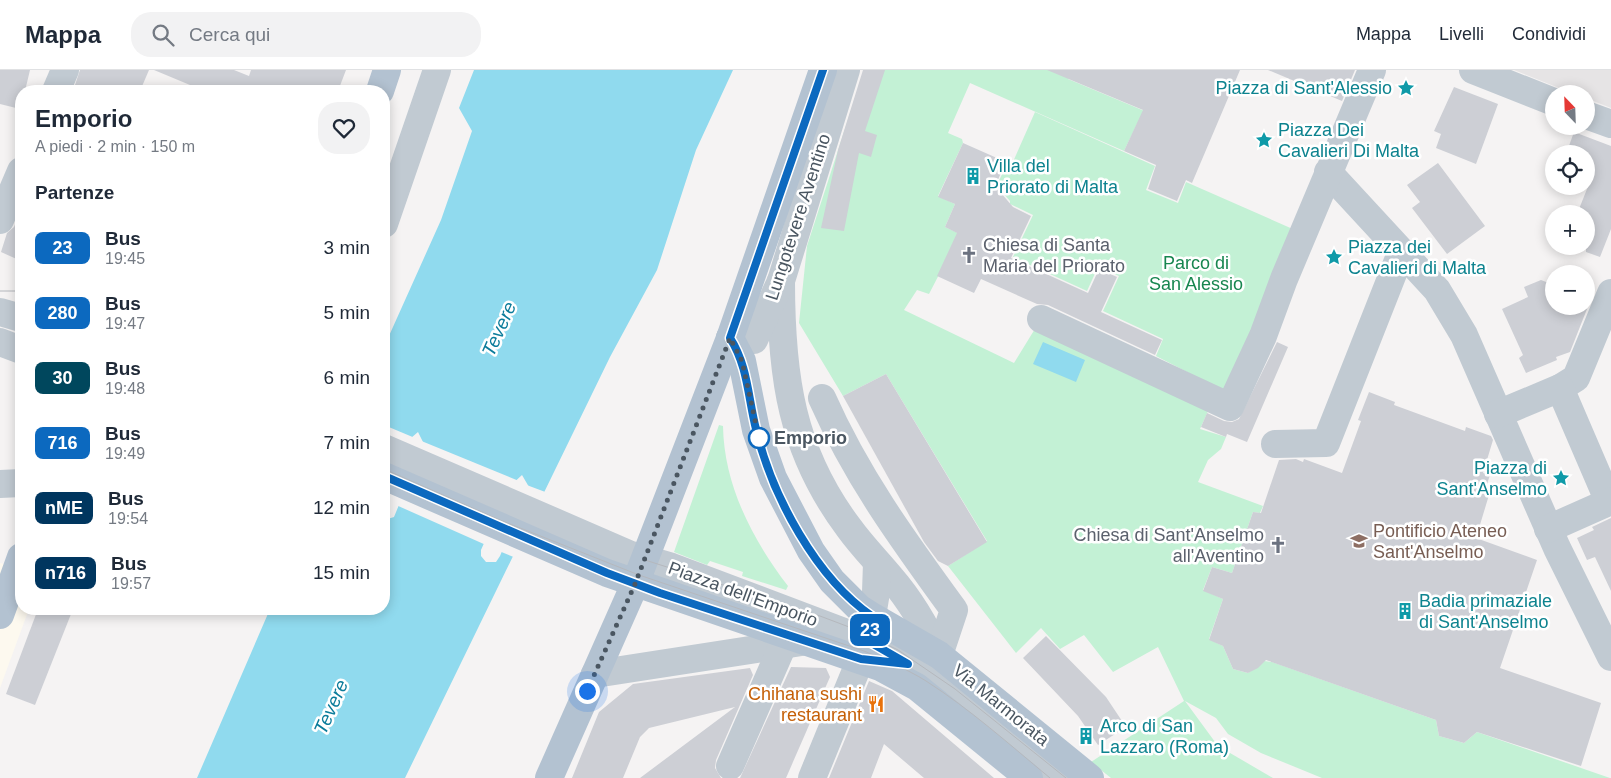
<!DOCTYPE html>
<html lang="it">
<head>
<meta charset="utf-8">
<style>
	body { margin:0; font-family:Arial,sans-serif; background:#f2f2f3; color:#1f2937; height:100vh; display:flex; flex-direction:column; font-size:19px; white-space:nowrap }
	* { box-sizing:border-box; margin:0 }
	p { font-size:16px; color:#747a83 }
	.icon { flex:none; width:28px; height:28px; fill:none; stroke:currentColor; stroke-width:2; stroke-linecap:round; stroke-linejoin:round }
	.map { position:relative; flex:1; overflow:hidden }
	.side { position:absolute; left:15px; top:15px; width:375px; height:530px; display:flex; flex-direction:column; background:#fff; border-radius:20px; box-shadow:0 2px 12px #0003 }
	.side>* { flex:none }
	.badge { padding:0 10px; border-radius:8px; font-size:18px; line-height:32px }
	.needle { width:32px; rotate:337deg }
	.fabs { position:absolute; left:1545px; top:15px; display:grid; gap:10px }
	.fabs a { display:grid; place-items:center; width:50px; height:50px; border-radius:50%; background:#fff; box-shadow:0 2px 12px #0003; font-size:25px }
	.you { position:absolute; width:25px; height:25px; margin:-12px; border:4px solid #fff; border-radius:50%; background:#1a73e8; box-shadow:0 0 0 8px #1a73e833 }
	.map>.badge { position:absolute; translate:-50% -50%; box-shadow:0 0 0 2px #fff }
	h2 { padding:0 20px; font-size:19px; line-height:45px }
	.round { display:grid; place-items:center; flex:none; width:52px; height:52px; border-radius:20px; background:#f2f2f3 }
	.headline { display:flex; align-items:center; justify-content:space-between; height:85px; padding:0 20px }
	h1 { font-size:24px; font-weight:800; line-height:38px }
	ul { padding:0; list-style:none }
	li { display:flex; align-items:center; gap:15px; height:65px; padding:0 20px }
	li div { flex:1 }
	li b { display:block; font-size:19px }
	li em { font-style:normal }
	li .badge { min-width:55px; font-weight:700; text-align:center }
	header { display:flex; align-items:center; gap:30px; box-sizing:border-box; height:70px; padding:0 25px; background:#fff; border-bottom:1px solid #e0e1e3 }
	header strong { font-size:24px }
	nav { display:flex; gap:28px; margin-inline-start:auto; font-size:18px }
	.search { width:350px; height:45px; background:#f2f2f3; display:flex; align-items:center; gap:12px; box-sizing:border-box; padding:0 18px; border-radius:20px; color:#747a83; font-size:19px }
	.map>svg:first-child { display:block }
	.commercial { fill:#fdf9ef }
	.education { fill:#e6e4e5 }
	.green { fill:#c3f1d5 }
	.water { fill:#90daee; fill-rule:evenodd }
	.pier { fill:#f5f3f3 }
	.building { fill:#cdcfd5 }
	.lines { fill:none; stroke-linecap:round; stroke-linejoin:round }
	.minor { stroke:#c1cad2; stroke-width:28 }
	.major { stroke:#b3c2d1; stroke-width:28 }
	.tram { stroke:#b5b8bd; stroke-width:1 }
	.line-casing { stroke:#fff; stroke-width:11 }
	.line { stroke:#0c69bf; stroke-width:8 }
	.walk { stroke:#4a5661; stroke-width:5; stroke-dasharray:0 9 }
	.stop-dot { fill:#fff; stroke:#0c69bf; stroke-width:2.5 }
	.labels { text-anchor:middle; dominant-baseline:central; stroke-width:5; stroke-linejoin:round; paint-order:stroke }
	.culture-label { font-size:18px; fill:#0d838f; stroke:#fff; text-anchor:start }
	.street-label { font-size:18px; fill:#4a5661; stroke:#fff }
	.worship-label { font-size:18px; fill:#5b616d; stroke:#fff; text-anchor:start }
	.park-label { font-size:18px; fill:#17864f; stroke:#fff }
	.stop-label { font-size:18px; font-weight:bold; fill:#4a5661; stroke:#fff; text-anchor:start }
	.education-label { font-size:18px; fill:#785e54; stroke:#fff; text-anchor:start }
	.food-label { font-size:18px; fill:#c56008; stroke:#fff; text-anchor:end }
	.water-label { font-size:19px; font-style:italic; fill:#0c7c9b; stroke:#fff }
</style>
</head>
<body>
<header>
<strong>Mappa</strong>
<div class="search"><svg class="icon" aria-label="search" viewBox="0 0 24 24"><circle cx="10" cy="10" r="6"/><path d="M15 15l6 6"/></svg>Cerca qui</div>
<nav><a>Mappa</a><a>Livelli</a><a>Condividi</a></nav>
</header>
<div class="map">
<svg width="1611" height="708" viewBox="0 0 1611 708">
	<rect width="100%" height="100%" fill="#f5f3f3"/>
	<polygon class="commercial" points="0,493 21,498 21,539 29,539 0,618"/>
	<polygon class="education" points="1514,0 1611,0 1611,38 1586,28 1586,24 1574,24"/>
	<g class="green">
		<polygon points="864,0 1071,0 1068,9 1166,50 1137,54 1124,81 970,13 948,63 962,69 963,73 938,126 955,134 945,157 960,164 929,224 917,220 904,240 1014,293 1041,249 1209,339 1200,359 1226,367 1221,379 1208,390 1198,412 1263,436 1260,443 1253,442 1232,503 1212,497 1203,520 1223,529 1209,569 1223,576 1233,599 1248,603 1264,591 1272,592 1436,650 1439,666 1464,673 1477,662 1610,708 1322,708 1261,683 1228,664 1216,648 1185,631 1218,676 1273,708 1111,708 1091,692 1184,631 1158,577 1113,602 1084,565 1060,579 1041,558 1016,583 948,496 987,471 886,304 843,326 799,253 807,176"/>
		<polygon points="1035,42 1155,96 1146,120 1178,133 1186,112 1295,160 1224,321 1156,286 1163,269 1103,241 1119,206 1098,197 1087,221 1013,187 1033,145 1010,134 1010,131 1003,123 993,123 1008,92 1012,94"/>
		<path d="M719 355 723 356C724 415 752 469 788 516L786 520 742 506 743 502 710 491 707 495 674 482Z"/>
	</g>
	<g class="water">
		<path d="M474 0H733L696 80 657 200 610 287 405 708H197L270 539H384V450L394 447 424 374 418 362 404 374 384 421V277L441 150 472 61 459 38ZM522 405 529 417 500 486 496 492H486L481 486V480L509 417Z"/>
		<polygon points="1043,272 1085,290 1076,312 1033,294"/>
	</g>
	<g class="pier">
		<polygon points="384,355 415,368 406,375 384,423"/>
		<polygon points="419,370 519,411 511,418 486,475 396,435 421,374"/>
		<polygon points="524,414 548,423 516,488 499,481 526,417"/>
	</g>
	<g class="building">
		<polygon points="0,0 30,0 25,21 21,21 20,39 0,34"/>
		<polygon points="80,0 149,0 140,21 73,21"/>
		<polygon points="154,0 234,0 249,6 251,0 346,0 338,21 187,21 190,15"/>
		<polygon points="863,0 885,0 865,61 877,65 871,87 859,83 844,161 821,158 838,80"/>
		<polygon points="1047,0 1240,0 1192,113 1186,110 1177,131 1148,119 1156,95 1124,81 1143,40"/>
		<polygon points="1268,0 1355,0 1342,31"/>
		<polygon points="1454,17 1498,34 1476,94 1436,78 1441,64 1434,61"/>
		<polygon points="1574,62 1611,76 1611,159 1600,187 1586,182 1586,144 1577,144 1591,109 1586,108 1586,84 1566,84"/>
		<polygon points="963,73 1006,92 995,116 1013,137 1031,146 1011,188 1088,223 1099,199 1117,207 1101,242 1162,270 1155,285 1048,235 1037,234 981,209 974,223 937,206 957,163 945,157 955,134 938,127"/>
		<polygon points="1438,93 1485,156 1447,184 1412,138 1420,132 1407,115"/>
		<polygon points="21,140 21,191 1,182 7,163 14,157"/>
		<polygon points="1541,210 1554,215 1554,236 1580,236 1587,239 1570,282 1556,287 1557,290 1526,303 1519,288 1523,285 1502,239 1528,227 1524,217"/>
		<polygon points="1277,272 1288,277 1247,372 1227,364 1226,367 1201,357 1207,343 1224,351 1232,352 1239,349"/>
		<polygon points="886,304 987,472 948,496 938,491 924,472 843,326"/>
		<polygon points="1369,322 1395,332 1394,335 1465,361 1466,357 1491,366 1493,370 1483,403 1490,405 1484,423 1489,425 1476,468 1537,490 1500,598 1601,633 1581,696 1477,662 1464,673 1439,666 1436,650 1266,590 1258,598 1248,603 1233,599 1223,576 1209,570 1223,529 1203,521 1212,497 1232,503 1253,442 1261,443 1279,390 1296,389 1303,392 1304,389 1342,403 1361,351 1358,350"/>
		<polygon points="1611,448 1611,521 1595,487 1587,490 1577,468 1594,460 1592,457"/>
		<polygon points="38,539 73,539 35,635 6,624"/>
		<polygon points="1046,566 1106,627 1126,657 1098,675 1078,646 1023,588"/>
		<polygon points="791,597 826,598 830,607 786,708 740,708"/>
		<polygon points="750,598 753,605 716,690 715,698 721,708 640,708 735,637 649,658 640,667 623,708 572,708 599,642 633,614"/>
		<polygon points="869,611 892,621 994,708 924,708 884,674 871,708 829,708"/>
	</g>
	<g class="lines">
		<g class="minor">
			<polyline points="1473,0 1554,32"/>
			<polyline points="56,21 65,0"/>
			<polyline points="1586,45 1611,54"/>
			<polyline points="1328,102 1437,220 1464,265 1557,478 1611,587"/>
			<polyline points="0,150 21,101"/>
			<polyline points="384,154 437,0"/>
			<path d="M781 211C781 306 791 381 849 458 862 476 877 491 891 508 911 531 926 557 939 585"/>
			<polyline points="0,242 21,248"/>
			<polyline points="1041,249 1230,337 1263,266 1284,209 1372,0"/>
			<polyline points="730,268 754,270 781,211 846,0"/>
			<polyline points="0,272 21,280"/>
			<polyline points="1560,318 1576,308 1611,223"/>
			<path d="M822 328C857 407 903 470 954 540L939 585"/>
			<polyline points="1498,344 1560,318 1609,432"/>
			<polyline points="1275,374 1326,373 1401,183"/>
			<polyline points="384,378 631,485 672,497 868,571 933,609 1059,708"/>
			<polyline points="0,414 21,413"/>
			<polyline points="1548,459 1611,431"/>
			<polyline points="595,604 808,571"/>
			<polyline points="730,696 783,575"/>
			<polyline points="812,708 868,571 876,522 877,493"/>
		</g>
		<g class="major">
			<polyline points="380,21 387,0"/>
			<polyline points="730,268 742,291 756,360 773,408 811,481 832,511 859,538 873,547 939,585 1090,708"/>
			<polyline points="384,406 607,503 880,597 917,617 1029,708"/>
			<polyline points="0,545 21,487"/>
			<polyline points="549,708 635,514 730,268 823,0"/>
		</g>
		<g class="tram">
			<polyline points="0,221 21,221"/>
			<path d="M384 399 500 450 639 505 864 581C885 590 907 599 926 611 970 639 1010 675 1050 708"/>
			<polyline points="645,490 820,546 857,560 898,580 955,619 1066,708"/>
		</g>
	</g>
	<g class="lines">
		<g class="line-casing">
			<path id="line" d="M384 406 607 503 660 523 861 589 908 594 868 571 873 547C816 508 772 426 756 359 748 328 748 296 730 268L823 0"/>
		</g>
		<use href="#line" class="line"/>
		<polyline class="walk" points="587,621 635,514 730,268 742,291 759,368"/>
	</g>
	<defs>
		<g id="sight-bare" transform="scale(1.35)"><path d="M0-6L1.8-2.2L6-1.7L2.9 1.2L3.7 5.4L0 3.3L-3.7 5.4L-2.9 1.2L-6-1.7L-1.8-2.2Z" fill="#0f9aa8" stroke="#fff" stroke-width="2.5" paint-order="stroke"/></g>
		<g id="building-bare" transform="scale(1.35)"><path d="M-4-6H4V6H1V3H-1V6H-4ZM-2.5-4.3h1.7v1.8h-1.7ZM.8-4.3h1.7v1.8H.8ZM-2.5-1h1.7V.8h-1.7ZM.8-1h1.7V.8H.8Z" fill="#0f9aa8" stroke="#fff" stroke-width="2.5" paint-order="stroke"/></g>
		<g id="church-bare" transform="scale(1.35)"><path d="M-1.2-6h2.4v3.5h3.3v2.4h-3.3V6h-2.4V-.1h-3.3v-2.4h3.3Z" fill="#6b7280" stroke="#fff" stroke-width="2.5" paint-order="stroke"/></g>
		<g id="university-bare" transform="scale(1.35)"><path d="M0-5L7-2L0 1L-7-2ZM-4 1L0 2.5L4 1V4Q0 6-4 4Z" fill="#8d6e63" stroke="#fff" stroke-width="2.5" paint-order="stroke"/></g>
		<g id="restaurant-bare" transform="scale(1.35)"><path d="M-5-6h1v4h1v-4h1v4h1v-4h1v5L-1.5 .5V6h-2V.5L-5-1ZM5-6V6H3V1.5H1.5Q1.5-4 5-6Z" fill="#e8710a" stroke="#fff" stroke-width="2.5" paint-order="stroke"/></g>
	</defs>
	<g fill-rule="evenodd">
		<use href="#sight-bare" x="1406" y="18"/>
		<use href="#sight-bare" x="1264" y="70"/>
		<use href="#building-bare" x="973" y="106"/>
		<use href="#church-bare" x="969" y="185"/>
		<use href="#sight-bare" x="1334" y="187"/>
		<use href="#sight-bare" x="1561" y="408"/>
		<use href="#university-bare" x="1359" y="471"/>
		<use href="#church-bare" x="1278" y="475"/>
		<use href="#building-bare" x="1405" y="541"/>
		<use href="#restaurant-bare" x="876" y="634"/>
		<use href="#building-bare" x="1086" y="666"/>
	</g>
	<circle class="stop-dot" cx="759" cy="368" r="10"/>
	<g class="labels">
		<g class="culture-label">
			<text x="1392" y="18" text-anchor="end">Piazza di Sant'Alessio</text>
			<text x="1278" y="60">Piazza Dei<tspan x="1278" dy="21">Cavalieri Di Malta</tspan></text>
			<text x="987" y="96">Villa del<tspan x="987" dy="21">Priorato di Malta</tspan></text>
			<text x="1348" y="177">Piazza dei<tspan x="1348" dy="21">Cavalieri di Malta</tspan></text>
			<text x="1547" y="398" text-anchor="end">Piazza di<tspan x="1547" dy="21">Sant'Anselmo</tspan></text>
			<text x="1419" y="531">Badia primaziale<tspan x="1419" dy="21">di Sant'Anselmo</tspan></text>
			<text x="1100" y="656">Arco di San<tspan x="1100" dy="21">Lazzaro (Roma)</tspan></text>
		</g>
		<g class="street-label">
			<text transform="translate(798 147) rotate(-72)">Lungotevere Aventino</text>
			<text transform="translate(743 524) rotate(20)">Piazza dell'Emporio</text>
			<text transform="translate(1001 635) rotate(39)">Via Marmorata</text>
		</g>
		<g class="worship-label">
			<text x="983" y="175">Chiesa di Santa<tspan x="983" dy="21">Maria del Priorato</tspan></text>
			<text x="1264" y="465" text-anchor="end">Chiesa di Sant'Anselmo<tspan x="1264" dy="21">all'Aventino</tspan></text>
		</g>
		<g class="park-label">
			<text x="1196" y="193">Parco di<tspan x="1196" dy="21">San Alessio</tspan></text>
		</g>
		<g class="stop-label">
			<text x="774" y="368">Emporio</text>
		</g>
		<g class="education-label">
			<text x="1373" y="461">Pontificio Ateneo<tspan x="1373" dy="21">Sant'Anselmo</tspan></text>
		</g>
		<g class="food-label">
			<text x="862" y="624">Chihana sushi<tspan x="862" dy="21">restaurant</tspan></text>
		</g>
		<g class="water-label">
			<text transform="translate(499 259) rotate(-66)">Tevere</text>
			<text transform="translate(331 637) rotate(-66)">Tevere</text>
		</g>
	</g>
</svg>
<div class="fabs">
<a><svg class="needle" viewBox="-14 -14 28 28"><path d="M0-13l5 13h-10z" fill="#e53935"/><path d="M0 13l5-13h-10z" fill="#747a83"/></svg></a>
<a><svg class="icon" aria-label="locate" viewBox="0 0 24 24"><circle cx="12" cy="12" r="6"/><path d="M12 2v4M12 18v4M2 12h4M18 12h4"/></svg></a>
<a>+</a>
<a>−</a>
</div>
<div class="you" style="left:587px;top:621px"></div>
<b class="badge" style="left:870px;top:560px;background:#0c69bf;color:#fff">23</b>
<section class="side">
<div class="headline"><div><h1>Emporio</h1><p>A piedi · 2 min · 150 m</p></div><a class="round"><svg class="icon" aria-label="heart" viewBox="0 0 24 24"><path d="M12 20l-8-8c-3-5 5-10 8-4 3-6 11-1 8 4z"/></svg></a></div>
<h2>Partenze</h2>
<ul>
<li><span class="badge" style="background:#0c69bf;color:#fff">23</span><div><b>Bus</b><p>19:45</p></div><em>3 min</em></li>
<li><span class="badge" style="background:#0c69bf;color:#fff">280</span><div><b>Bus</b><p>19:47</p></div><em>5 min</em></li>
<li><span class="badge" style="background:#00475d;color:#fff">30</span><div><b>Bus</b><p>19:48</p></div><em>6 min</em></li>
<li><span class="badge" style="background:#0c69bf;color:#fff">716</span><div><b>Bus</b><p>19:49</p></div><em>7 min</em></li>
<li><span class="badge" style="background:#00365f;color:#fff">nME</span><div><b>Bus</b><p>19:54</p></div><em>12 min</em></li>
<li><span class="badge" style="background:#00365f;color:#fff">n716</span><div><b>Bus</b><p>19:57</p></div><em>15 min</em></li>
</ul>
</section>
</div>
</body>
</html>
